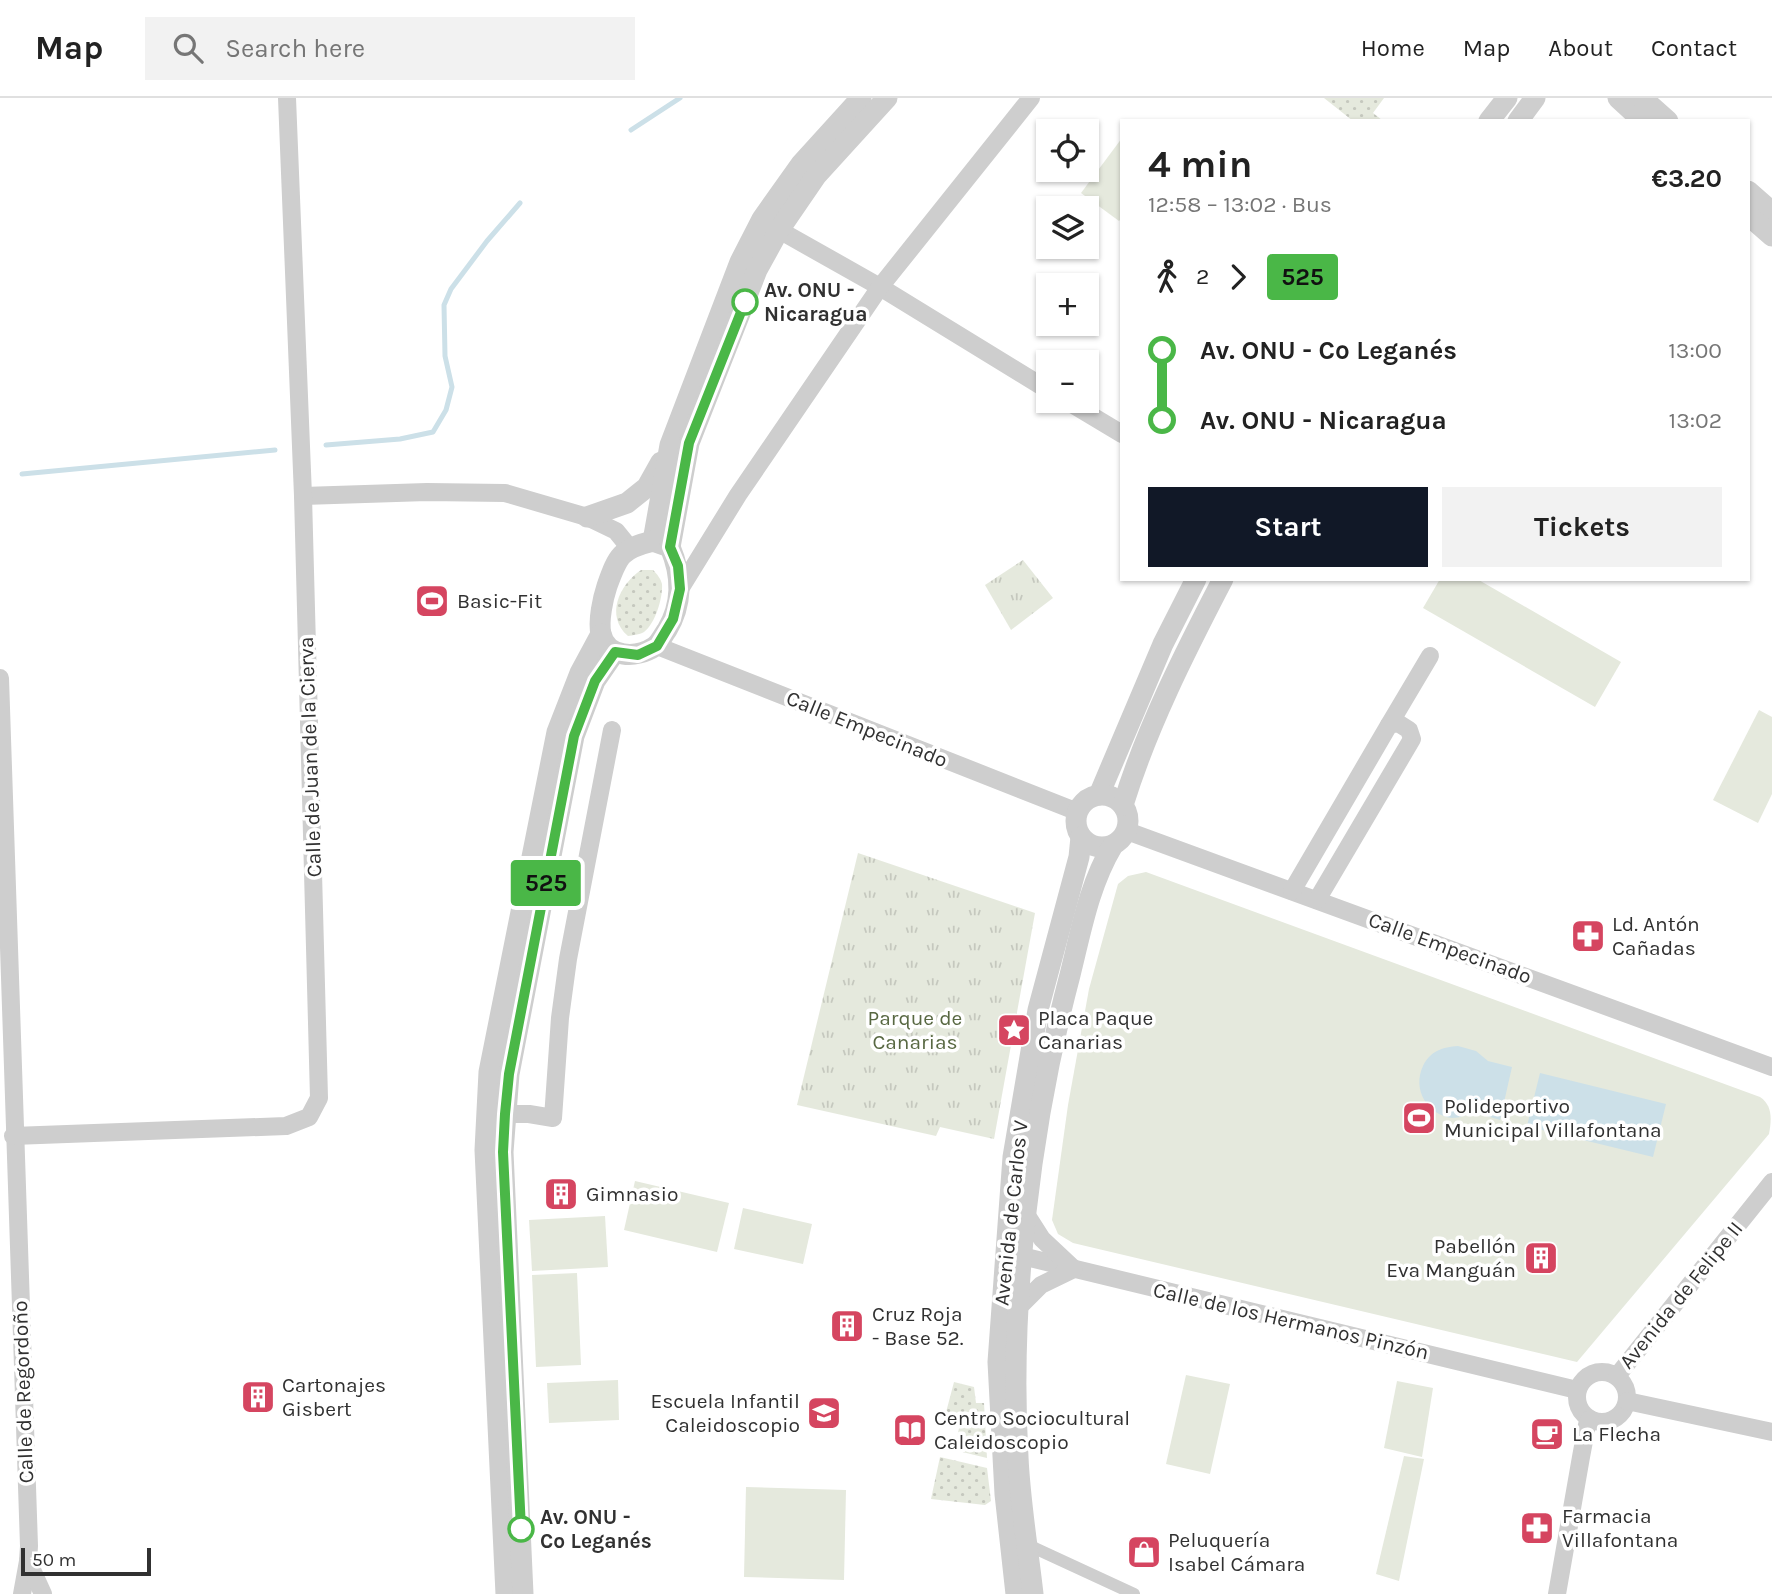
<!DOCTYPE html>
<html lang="en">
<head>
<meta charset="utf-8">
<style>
	body { margin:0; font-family:Karla,sans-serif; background:#f2f2f2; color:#222; height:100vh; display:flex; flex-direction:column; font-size:26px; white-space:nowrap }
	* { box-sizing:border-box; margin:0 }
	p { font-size:23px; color:#767676 }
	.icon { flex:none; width:38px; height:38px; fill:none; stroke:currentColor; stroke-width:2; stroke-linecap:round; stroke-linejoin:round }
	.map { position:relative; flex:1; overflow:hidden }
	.drawer { position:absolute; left:1120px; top:21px; width:630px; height:462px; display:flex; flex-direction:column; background:#fff; border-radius:0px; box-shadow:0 2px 5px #0004 }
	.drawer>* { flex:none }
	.badge { padding:0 14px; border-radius:5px; font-size:24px; line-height:46px }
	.fabs { position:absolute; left:1036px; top:21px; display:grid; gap:14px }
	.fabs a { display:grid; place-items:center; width:63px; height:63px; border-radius:0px; background:#fff; box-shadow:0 2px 5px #0004; font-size:35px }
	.scale { position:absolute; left:21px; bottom:18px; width:130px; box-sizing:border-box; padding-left:7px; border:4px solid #313131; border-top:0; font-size:19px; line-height:24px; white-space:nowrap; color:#313131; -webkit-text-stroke:5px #fff; paint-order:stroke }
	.map>.badge { position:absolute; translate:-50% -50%; box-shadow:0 0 0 4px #fff }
	.legs { display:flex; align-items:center; gap:10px; height:77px; padding:0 28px; font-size:23px }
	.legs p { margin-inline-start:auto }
	.head { display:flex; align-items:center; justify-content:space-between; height:119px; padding:0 28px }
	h1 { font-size:38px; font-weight:700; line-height:52px }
	.button { display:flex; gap:14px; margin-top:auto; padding:14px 28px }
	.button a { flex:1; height:80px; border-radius:0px; background:#111827; color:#fff; font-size:28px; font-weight:700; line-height:80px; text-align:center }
	.button a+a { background:#f2f2f2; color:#222 }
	ul { padding:0 28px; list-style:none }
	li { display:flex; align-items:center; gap:24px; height:70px; font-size:26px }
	li i { display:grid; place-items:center; width:10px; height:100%; margin:0 9px; background:currentColor }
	li i::after { content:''; width:18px; height:18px; margin:-9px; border:5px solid; border-radius:50%; background:#fff }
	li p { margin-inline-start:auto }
	li:first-child i { background:linear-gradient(#0000 50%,currentColor 0) }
	li:last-child i { background:linear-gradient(currentColor 50%,#0000 0) }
	header { display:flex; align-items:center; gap:42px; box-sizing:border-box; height:98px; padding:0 35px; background:#fff; border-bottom:2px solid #e0e0e0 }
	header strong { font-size:33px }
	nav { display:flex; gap:38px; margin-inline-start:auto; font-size:24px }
	.search { width:490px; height:63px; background:#f2f2f2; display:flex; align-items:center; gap:18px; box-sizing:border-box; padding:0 24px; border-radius:0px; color:#767676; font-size:26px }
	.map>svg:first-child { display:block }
	.grass { fill:url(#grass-dots) }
	.park { fill:url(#park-tufts) }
	.pitch { fill:#e5e9dd }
	.water { fill:#cce0e8 }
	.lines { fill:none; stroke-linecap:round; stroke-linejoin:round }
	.stream { stroke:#cce0e8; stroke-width:5 }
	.pedestrian { stroke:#cecece; stroke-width:12 }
	.minor { stroke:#cecece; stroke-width:18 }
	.tertiary { stroke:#cecece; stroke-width:21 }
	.line-1-casing { stroke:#fff; stroke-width:16 }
	.line-1 { stroke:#4ab747; stroke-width:10 }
	.stop-1-dot { fill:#fff; stroke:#4ab747; stroke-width:3.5 }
	.labels { text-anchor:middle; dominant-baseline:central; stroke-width:7; stroke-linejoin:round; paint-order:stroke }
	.stop-label { font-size:21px; font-weight:bold; fill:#313131; stroke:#fff; text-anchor:start }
	.poi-label { font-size:21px; fill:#313131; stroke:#fff; text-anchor:start }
	.street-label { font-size:21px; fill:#313131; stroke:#fff }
	.park-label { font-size:21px; fill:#586842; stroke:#fff }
</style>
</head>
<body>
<header>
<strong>Map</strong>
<div class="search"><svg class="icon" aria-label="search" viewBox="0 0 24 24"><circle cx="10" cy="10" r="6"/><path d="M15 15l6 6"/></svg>Search here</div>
<nav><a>Home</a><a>Map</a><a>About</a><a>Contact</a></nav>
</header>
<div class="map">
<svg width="1772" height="1496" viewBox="0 0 1772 1496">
	<defs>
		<pattern id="grass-dots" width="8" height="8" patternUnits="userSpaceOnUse" patternTransform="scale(1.75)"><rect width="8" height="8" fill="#e5e9dd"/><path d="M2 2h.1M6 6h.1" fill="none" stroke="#c5c8be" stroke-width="1.8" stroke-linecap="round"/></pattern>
		<pattern id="park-tufts" width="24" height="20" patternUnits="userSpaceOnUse" patternTransform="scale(1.75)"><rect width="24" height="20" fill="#e5e9dd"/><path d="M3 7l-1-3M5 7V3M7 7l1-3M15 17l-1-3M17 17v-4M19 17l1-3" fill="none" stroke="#c5c8be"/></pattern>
	</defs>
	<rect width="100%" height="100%" fill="#fff"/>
	<g class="grass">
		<polygon points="1324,0 1384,0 1373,15 1382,22 1353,23"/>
		<path d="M641 472H653C657 476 661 481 662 486 663 500 655 526 644 534 639 537 633 537 628 538 605 518 619 487 641 472Z"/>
		<polygon points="954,1284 974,1289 976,1305 984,1305 987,1360 954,1352 960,1326 944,1322"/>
		<polygon points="940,1359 987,1370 991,1403 985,1407 931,1401"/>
	</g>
	<g class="park">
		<polygon points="1023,462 1053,500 1011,532 985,487"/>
		<polygon points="858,755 1035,815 994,1041 940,1029 936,1038 797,1007"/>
	</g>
	<g class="pitch">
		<polygon points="1122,40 1122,120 1119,123 1081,95"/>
		<polygon points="1440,481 1477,481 1621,564 1595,609 1423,510"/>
		<polygon points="1759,612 1772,619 1772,696 1758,725 1713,702"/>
		<path d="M1146 774 1760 999C1772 1007 1772 1020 1769 1036L1577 1264 1073 1145 1058 1136 1052 1122 1068 1007 1089 891 1118 786 1128 778Z"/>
		<polygon points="635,1083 729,1105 717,1154 624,1132"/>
		<polygon points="743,1110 812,1126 803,1166 734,1151"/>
		<polygon points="605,1118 608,1169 532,1173 529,1122"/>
		<polygon points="577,1175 581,1267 536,1269 532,1177"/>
		<polygon points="1186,1277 1230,1286 1210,1376 1166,1366"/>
		<polygon points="618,1282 619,1322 549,1325 547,1285"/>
		<polygon points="1397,1283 1433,1290 1422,1359 1384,1350"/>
		<polygon points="1404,1358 1424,1361 1399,1483 1376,1476"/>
		<polygon points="746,1389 846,1392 844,1482 744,1479"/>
	</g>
	<g class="water">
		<path d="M1458 948 1476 953 1488 963 1512 969 1500 1022C1492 1020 1481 1015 1473 1016 1466 1016 1460 1020 1452 1020 1427 1017 1412 991 1423 968 1430 953 1443 949 1458 948Z"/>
		<polygon points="1540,975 1666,1006 1653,1059 1538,1031 1537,1034 1526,1032"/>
	</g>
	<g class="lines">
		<g class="stream">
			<polyline points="631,32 680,0"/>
			<polyline points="326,347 400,341 433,334 446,312 452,289 445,258 444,207 451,191 487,143 520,105"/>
			<polyline points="22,376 275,352"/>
		</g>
		<polyline class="pedestrian" points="1028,1447 1134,1496"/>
		<g class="minor">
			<polyline points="779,132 880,189 1048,292"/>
			<polyline points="1067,303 1122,336"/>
			<polyline points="303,398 427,394 505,395 587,419 616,433 629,449"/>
			<polyline points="680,491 738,397 880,189 1031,0"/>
			<polyline points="657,548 1078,714"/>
			<polyline points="0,580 29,1448 28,1463 22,1496"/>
			<polyline points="1389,627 1430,558"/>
			<polyline points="1127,733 1772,969"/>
			<polyline points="1292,793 1389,627 1398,625 1409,632 1412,641 1317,802"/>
			<polyline points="505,1016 529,1016 553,1020 560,920 568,861 612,632"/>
			<polyline points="13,1038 286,1028 309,1019 319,1000 303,398 287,0"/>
			<polyline points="1009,1157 1030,1160 1577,1292"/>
			<polyline points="1018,1210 1041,1187 1074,1171 1042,1141 1026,1116"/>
			<circle cx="1602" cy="1299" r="25"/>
			<polyline points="1617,1278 1772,1084"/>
			<polyline points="1627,1303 1772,1334"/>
			<polyline points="28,1463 43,1496"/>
			<polyline points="1557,1496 1581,1359 1587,1327 1590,1321"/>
		</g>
		<g class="tertiary">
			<polyline points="1618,0 1643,23"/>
			<polyline points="1642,0 1668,23"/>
			<polyline points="1489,23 1507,0"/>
			<polyline points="1518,23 1535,0"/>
			<polyline points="1748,93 1772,114"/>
			<polyline points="1748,117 1772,138"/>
			<polyline points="587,419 627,405 647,389 661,364"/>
			<polyline points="653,443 670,347 740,164 762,121 801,66 861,0"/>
			<path d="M653 443 670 449C682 477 683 505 667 532 663 537 660 545 654 549 637 560 607 561 601 536 598 523 603 500 607 488 618 457 621 451 653 443Z"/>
			<polyline points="670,449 689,345 757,172 779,132 816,78 887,0"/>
			<polyline points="1099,697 1163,546 1196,481"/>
			<circle cx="1102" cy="723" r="26"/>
			<path d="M1123 707C1147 629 1185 554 1223 481"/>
			<polyline points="506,1496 485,1052 489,974 557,634 580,575 601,536"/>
			<polyline points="523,1496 503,1054 509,976 574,638 595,583 615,554"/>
			<polyline points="1016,1496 1005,1396 998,1264 1013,1059 1038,912 1079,759 1081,739"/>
			<path d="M1033 1496C1028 1451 1020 1405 1018 1359 1009 1204 1030 1028 1070 877 1081 833 1089 787 1113 747"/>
		</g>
	</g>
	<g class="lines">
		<g class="line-1-casing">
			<polyline id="line-1" points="521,1431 503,1054 505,1016 509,976 574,638 595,583 615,554 638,557 657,548 673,521 680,491 678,468 670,449 689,345 745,204"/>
		</g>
		<use href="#line-1" class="line-1"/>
	</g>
	<defs>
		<g id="stadium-square" transform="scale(1.75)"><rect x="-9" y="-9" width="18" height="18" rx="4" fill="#d54560" stroke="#fff"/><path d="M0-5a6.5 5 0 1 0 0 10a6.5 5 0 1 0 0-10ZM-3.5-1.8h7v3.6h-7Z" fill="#fff"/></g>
		<g id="pharmacy-square" transform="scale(1.75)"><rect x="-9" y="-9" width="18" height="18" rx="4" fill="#d54560" stroke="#fff"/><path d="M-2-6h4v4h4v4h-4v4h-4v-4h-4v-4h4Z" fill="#fff"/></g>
		<g id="sight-square" transform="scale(1.75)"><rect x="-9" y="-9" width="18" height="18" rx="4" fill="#d54560" stroke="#fff"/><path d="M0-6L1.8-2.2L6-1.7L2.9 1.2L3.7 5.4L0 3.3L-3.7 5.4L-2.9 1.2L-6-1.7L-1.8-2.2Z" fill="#fff"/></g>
		<g id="building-square" transform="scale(1.75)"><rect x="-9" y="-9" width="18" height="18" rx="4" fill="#d54560" stroke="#fff"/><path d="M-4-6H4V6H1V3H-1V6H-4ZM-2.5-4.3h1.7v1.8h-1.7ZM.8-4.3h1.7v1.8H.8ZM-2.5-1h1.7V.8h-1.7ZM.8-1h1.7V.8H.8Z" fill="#fff"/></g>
		<g id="school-square" transform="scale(1.75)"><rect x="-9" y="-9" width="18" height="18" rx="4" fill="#d54560" stroke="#fff"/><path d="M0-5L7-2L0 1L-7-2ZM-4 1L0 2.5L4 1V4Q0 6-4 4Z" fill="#fff"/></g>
		<g id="library-square" transform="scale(1.75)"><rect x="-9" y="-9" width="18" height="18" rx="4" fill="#d54560" stroke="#fff"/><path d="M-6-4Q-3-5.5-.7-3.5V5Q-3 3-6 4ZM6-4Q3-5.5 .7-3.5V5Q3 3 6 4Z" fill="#fff"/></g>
		<g id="cafe-square" transform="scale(1.75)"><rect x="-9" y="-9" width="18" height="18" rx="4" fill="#d54560" stroke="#fff"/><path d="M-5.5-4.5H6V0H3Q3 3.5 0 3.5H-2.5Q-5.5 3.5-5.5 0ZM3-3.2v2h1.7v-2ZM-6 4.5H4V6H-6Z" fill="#fff"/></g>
		<g id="shop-square" transform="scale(1.75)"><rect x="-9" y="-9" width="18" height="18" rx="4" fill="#d54560" stroke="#fff"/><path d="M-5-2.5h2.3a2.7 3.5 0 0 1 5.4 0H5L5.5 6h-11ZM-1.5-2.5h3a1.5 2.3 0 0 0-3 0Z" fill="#fff"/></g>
	</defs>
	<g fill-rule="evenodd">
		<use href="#stadium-square" x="432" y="503"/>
		<use href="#pharmacy-square" x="1588" y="838"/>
		<use href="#sight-square" x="1014" y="932"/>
		<use href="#stadium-square" x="1419" y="1020"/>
		<use href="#building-square" x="561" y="1096"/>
		<use href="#building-square" x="1541" y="1160"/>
		<use href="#building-square" x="847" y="1228"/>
		<use href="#building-square" x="258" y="1299"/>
		<use href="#school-square" x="824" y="1315"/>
		<use href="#library-square" x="910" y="1332"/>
		<use href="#cafe-square" x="1547" y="1336"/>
		<use href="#pharmacy-square" x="1537" y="1430"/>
		<use href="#shop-square" x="1144" y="1454"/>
	</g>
	<g class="stop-1-dot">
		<circle cx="745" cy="204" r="12"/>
		<circle cx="521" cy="1431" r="12"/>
	</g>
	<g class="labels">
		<g class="stop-label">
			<text x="764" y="192">Av. ONU -<tspan x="764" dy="24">Nicaragua</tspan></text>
			<text x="540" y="1419">Av. ONU -<tspan x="540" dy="24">Cº Leganés</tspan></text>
		</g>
		<g class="poi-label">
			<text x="457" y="503">Basic-Fit</text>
			<text x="1612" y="826">Ld. Antón<tspan x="1612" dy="24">Cañadas</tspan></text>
			<text x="1038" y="920">Placa Paque<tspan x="1038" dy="24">Canarias</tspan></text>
			<text x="1444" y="1008">Polideportivo<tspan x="1444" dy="24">Municipal Villafontana</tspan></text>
			<text x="586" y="1096">Gimnasio</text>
			<text x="1516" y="1148" text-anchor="end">Pabellón<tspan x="1516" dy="24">Eva Manguán</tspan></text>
			<text x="872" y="1216">Cruz Roja<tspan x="872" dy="24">- Base 52.</tspan></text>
			<text x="282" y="1287">Cartonajes<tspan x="282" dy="24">Gisbert</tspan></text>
			<text x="800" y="1303" text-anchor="end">Escuela Infantil<tspan x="800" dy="24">Caleidoscopio</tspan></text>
			<text x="934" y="1320">Centro Sociocultural<tspan x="934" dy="24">Caleidoscopio</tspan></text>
			<text x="1572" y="1336">La Flecha</text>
			<text x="1562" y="1418">Farmacia<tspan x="1562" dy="24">Villafontana</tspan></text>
			<text x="1168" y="1442">Peluquería<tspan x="1168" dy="24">Isabel Cámara</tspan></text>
		</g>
		<g class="street-label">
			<text transform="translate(867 631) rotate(22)">Calle Empecinado</text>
			<text transform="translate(310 659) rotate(-92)">Calle de Juan de la Cierva</text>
			<text transform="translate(1450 850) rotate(20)">Calle Empecinado</text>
			<text transform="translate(1011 1115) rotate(-84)">Avenida de Carlos V</text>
			<text transform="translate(1681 1197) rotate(-51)">Avenida de Felipe II</text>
			<text transform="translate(1291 1223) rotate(13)">Calle de los Hermanos Pinzón</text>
			<text transform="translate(23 1294) rotate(-92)">Calle de Regordoño</text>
		</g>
		<g class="park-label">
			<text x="915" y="920">Parque de<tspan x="915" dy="24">Canarias</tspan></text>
		</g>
	</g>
</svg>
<div class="fabs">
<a><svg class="icon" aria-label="locate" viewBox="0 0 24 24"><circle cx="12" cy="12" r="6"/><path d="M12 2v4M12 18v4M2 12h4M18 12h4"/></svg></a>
<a><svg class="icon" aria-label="layers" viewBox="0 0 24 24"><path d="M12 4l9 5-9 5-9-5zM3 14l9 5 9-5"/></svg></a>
<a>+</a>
<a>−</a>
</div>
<div class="scale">50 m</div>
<b class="badge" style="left:546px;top:785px;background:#4ab747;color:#111">525</b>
<section class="drawer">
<div class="head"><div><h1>4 min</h1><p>12:58 – 13:02 · Bus</p></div><b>€3.20</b></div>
<div class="legs"><svg class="icon" aria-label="walk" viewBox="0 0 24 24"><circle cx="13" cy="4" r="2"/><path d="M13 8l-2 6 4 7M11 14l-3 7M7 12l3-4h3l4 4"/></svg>2<svg class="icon" aria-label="forward" viewBox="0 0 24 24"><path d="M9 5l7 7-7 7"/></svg><b class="badge" style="background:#4ab747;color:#111">525</b></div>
<ul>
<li><i style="color:#4ab747"></i><b>Av. ONU - Cº Leganés</b><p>13:00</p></li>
<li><i style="color:#4ab747"></i><b>Av. ONU - Nicaragua</b><p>13:02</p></li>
</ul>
<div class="button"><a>Start</a><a>Tickets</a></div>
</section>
</div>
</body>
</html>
